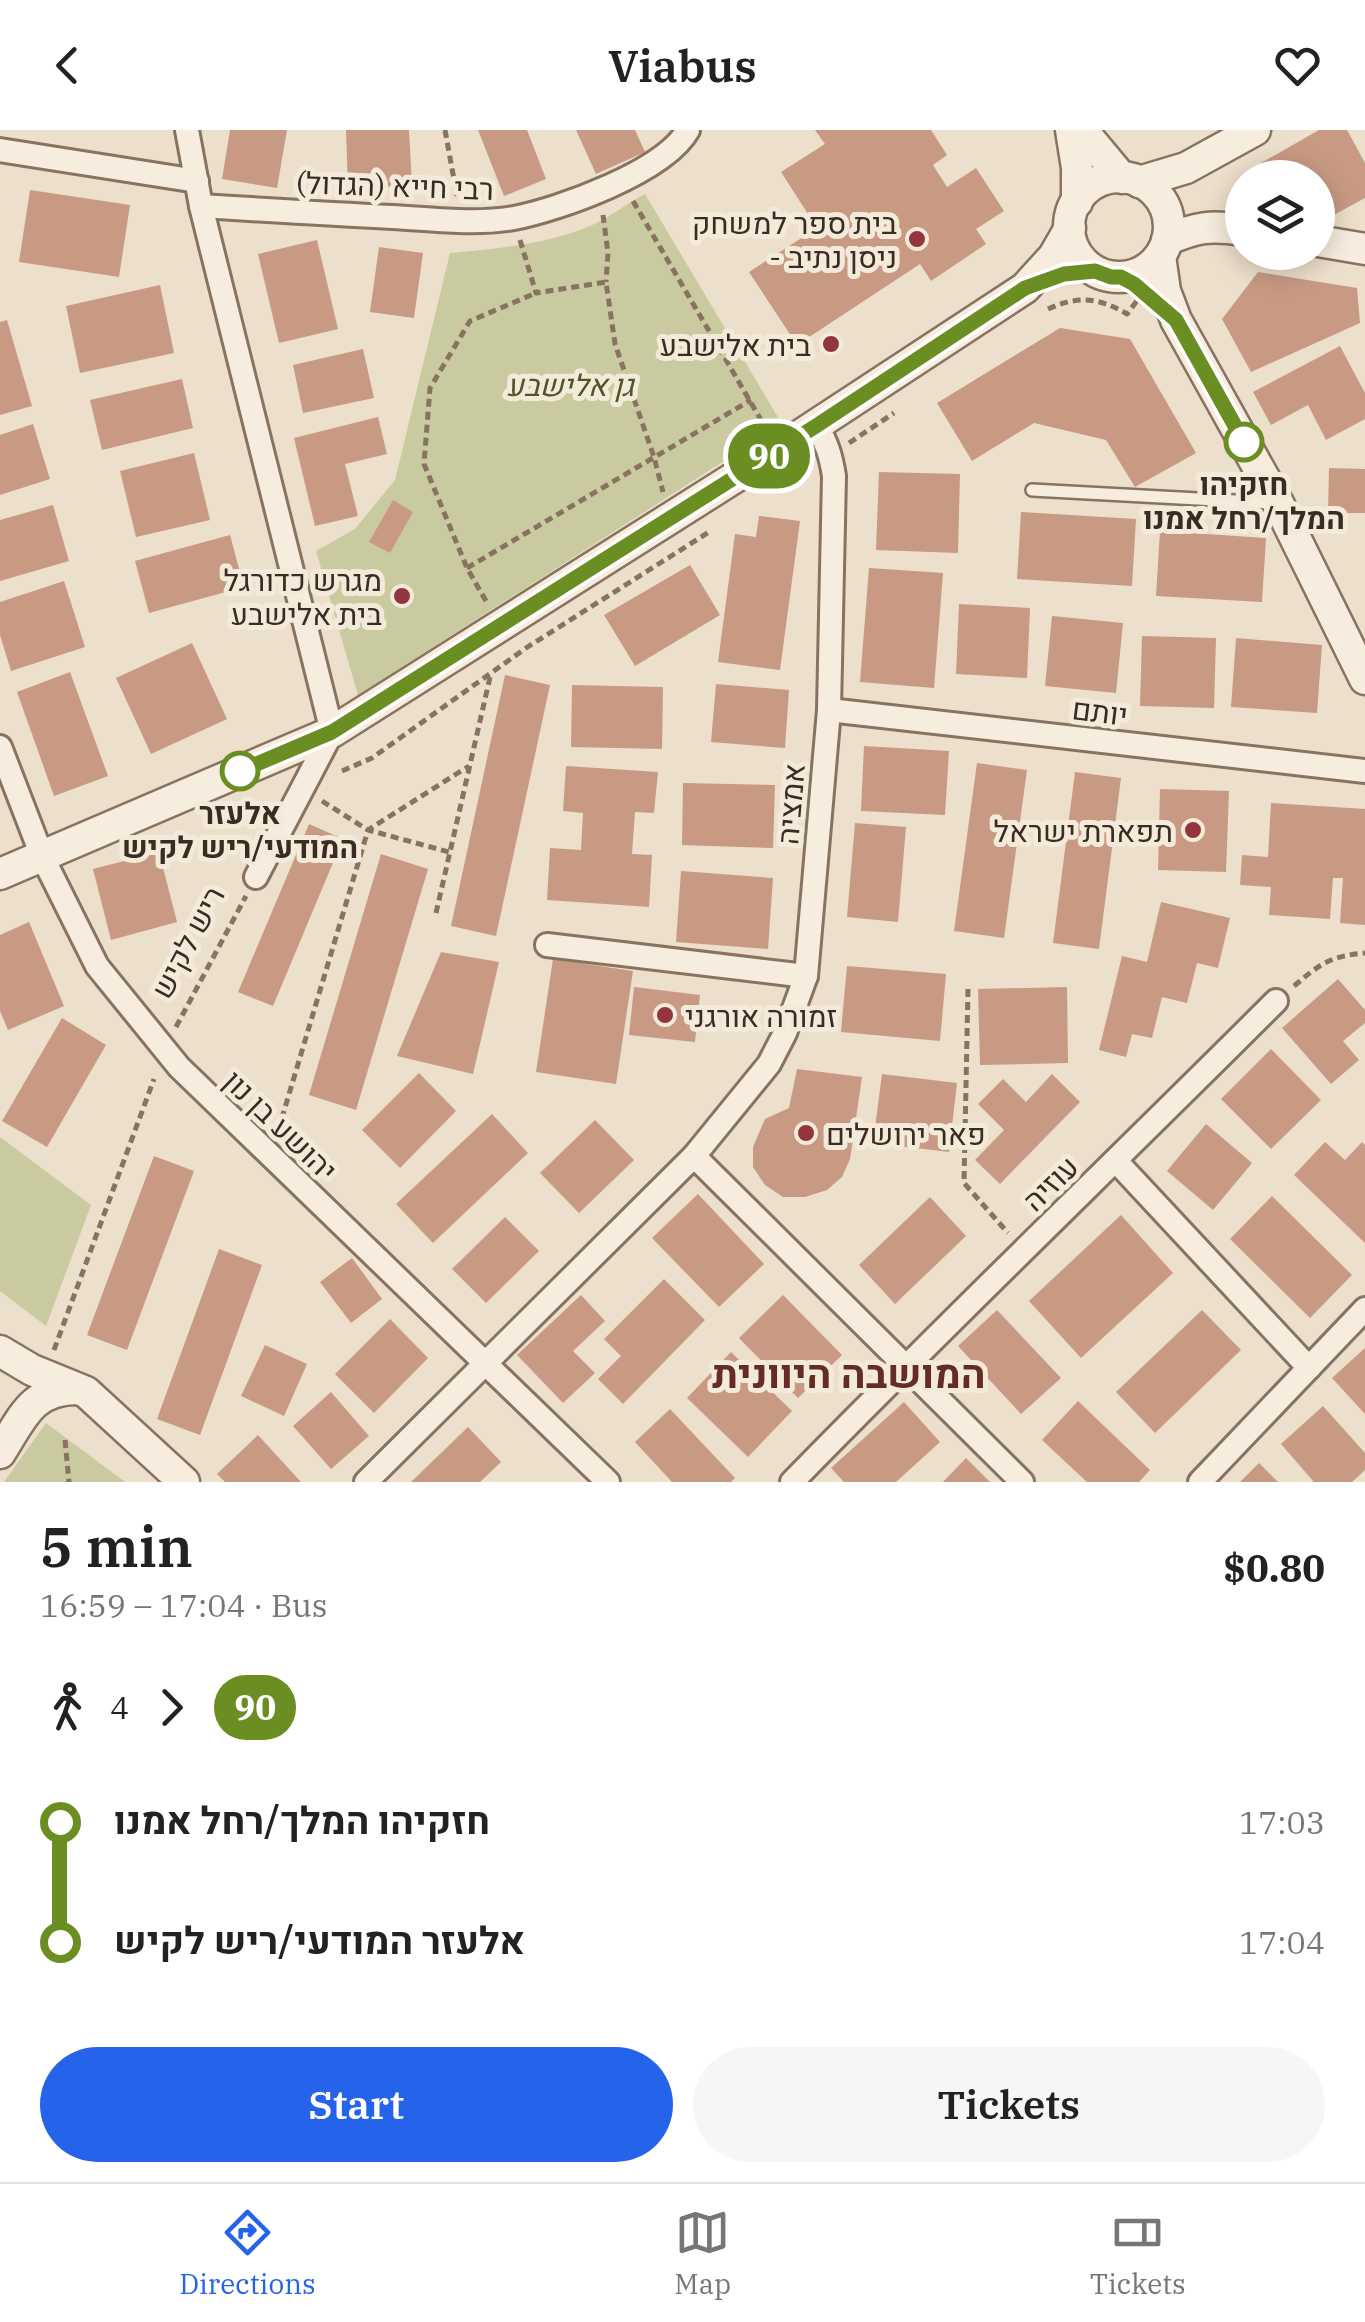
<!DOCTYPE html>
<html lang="en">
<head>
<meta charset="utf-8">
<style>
	body { margin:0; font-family:"IBM Plex Serif",Heebo,serif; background:#f6f6f6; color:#222; height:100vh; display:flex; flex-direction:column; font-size:38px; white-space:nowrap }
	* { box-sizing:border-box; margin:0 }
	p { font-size:32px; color:#767676 }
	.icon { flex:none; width:55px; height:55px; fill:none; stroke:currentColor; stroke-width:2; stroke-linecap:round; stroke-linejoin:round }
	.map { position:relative; height:1352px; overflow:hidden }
	.sheet { display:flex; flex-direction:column; background:#fff; flex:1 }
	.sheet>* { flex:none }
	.badge { padding:0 20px; border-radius:32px; font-size:35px; line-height:65px }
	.tools { position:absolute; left:1225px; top:30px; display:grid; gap:20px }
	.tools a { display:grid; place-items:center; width:110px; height:110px; border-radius:50%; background:#fff; box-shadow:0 5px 25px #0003; font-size:50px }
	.map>.badge { position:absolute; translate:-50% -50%; box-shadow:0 0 0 5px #fff }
	.legs { display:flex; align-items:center; gap:15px; height:110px; padding:0 40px; font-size:32px }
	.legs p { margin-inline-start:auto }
	.summary { display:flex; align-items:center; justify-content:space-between; height:170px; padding:0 40px }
	h1 { font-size:55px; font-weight:600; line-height:75px }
	.button { display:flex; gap:20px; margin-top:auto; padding:20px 40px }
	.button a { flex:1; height:115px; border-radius:60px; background:#2563eb; color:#fff; font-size:40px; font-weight:600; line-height:115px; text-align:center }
	.button a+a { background:#f6f6f6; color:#222 }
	ul { padding:0 40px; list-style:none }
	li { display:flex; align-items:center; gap:35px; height:120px; font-size:38px }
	li i { display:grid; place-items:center; width:15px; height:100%; margin:0 12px; background:currentColor }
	li i::after { content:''; width:25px; height:25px; margin:-12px; border:8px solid; border-radius:50%; background:#fff }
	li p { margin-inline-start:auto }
	li:first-child i { background:linear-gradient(#0000 50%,currentColor 0) }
	li:last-child i { background:linear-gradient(currentColor 50%,#0000 0) }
	header { display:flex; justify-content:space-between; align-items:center; height:130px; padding:0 40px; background:#fff; font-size:45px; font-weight:600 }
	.menu { display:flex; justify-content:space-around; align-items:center; height:140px; border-top:2px solid #e0e0e0; background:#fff; font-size:28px; color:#767676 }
	.menu a { display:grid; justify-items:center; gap:5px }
	.menu .current { color:#2563eb }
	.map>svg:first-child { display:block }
	.green { fill:#c9ca9f }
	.building { fill:#c89a84 }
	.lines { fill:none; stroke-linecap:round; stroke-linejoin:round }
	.service-casing { stroke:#887260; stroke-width:16 }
	.minor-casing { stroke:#887260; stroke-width:28 }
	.tertiary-casing { stroke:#887260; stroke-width:35 }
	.path { stroke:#887260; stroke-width:5; stroke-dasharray:8 5; stroke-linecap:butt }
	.service { stroke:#f7edde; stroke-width:11 }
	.minor { stroke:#f7edde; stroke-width:22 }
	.tertiary { stroke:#f7edde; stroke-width:30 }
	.line-1-casing { stroke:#fff; stroke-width:22 }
	.line-1 { stroke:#6b8e23; stroke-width:15 }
	.poi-dot { fill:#94343d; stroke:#f4eada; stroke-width:4 }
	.stop-1-dot { fill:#fff; stroke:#6b8e23; stroke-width:5 }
	.labels { text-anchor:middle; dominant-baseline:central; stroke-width:10; stroke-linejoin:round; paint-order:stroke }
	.street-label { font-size:30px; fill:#3a2c22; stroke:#f4eada }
	.poi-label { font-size:30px; fill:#3a2c22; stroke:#f4eada; text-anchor:end }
	.park-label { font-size:30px; font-style:italic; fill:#4e552a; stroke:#f4eada }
	.stop-label { font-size:30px; font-weight:bold; fill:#3a2c22; stroke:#f4eada }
	.district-label { font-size:40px; font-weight:bold; fill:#642c24; stroke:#f4eada }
</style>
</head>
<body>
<header><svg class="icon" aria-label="back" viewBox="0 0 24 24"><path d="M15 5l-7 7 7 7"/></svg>Viabus<svg class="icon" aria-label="heart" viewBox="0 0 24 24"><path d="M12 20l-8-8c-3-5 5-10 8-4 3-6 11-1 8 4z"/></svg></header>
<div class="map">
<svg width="1365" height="1352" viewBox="0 0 1365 1352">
	<rect width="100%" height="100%" fill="#ecdfcb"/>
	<g class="green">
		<path d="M645 64 782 294 358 565 316 421 355 399 395 350 450 123C497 119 547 114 590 96 609 88 627 73 645 64Z"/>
		<polygon points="0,1007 91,1075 46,1196 0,1161"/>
		<polygon points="46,1293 125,1352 4,1352"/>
	</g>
	<g class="building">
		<polygon points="230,0 287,0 277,58 222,49"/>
		<polygon points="346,0 409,0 412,56 348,58"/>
		<polygon points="478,0 527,0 546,49 504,66"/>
		<polygon points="576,0 635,0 645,22 596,44"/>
		<polygon points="815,0 931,0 947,25 933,35 947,57 976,38 1004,81 976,99 986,114 931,151 920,134 797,215 749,142 817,98 781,42 825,14"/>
		<polygon points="1319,0 1347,0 1365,33 1365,68 1332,86 1318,60 1318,48 1269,48 1261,33"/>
		<polygon points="30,60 130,75 119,147 19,132"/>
		<polygon points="317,110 338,199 279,213 258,124"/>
		<polygon points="379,117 423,123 414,188 370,182"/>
		<polygon points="1258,142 1357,158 1360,193 1251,242 1222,189"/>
		<polygon points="160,155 174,223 80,243 66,176"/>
		<polygon points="7,190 32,276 0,285 0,192"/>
		<polygon points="1060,198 1130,209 1196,323 1135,357 1106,310 1034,293 972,331 937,273"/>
		<polygon points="1340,216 1365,263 1365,289 1326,310 1308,275 1271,295 1253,262"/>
		<polygon points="363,219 374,268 303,283 293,235"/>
		<polygon points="182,249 193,298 102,320 90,270"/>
		<polygon points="378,287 387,324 345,334 358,386 315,396 294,308"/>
		<polygon points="33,294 50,349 0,365 0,305"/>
		<polygon points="194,323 210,390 136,407 120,341"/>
		<polygon points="1329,338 1365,339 1365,383 1328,383"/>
		<polygon points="879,342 960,344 958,423 876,420"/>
		<polygon points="393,370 413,382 390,423 369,412"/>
		<polygon points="53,375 69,431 0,451 0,390"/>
		<polygon points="1021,382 1136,389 1132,456 1017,449"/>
		<polygon points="759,386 800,391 780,540 718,532 735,404 756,407"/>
		<polygon points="1160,401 1266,408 1262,472 1156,466"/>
		<polygon points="230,405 244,457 149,483 135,431"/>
		<polygon points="690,435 720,485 635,536 604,485"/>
		<polygon points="869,438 943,443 934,558 860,552"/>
		<polygon points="64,451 85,517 11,541 0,505 0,472"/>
		<polygon points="959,474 1030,478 1027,548 956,544"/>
		<polygon points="1052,486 1123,493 1116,563 1045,556"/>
		<polygon points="1142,506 1216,508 1214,578 1140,576"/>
		<polygon points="1236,508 1322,515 1317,583 1231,577"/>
		<polygon points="192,513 227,589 151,624 116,548"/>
		<polygon points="70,542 108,646 54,666 17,562"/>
		<polygon points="505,545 550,555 496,806 451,796"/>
		<polygon points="716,554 789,560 785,618 711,612"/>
		<polygon points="572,555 663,557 662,619 571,617"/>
		<polygon points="864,616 949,621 945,685 861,681"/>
		<polygon points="977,633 1027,640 1004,808 954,801"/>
		<polygon points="566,636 658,642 654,683 635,682 632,724 652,725 649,777 547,770 550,718 581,720 583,683 563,681"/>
		<polygon points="1075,642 1121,648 1099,819 1053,813"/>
		<polygon points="683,653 775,655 773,718 682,715"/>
		<polygon points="1160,659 1229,661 1226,742 1158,740"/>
		<polygon points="1271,673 1365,679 1365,795 1340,793 1343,748 1333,748 1330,789 1269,785 1271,757 1240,755 1242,725 1268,727"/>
		<polygon points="855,693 906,697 898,792 847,787"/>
		<polygon points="309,694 343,709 273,876 238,862"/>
		<polygon points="159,722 177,792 111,810 93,739"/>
		<polygon points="381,724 428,739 356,980 309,965"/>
		<polygon points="681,741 773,748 768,819 676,812"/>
		<polygon points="1161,772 1230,788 1218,838 1197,833 1187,873 1162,867 1152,908 1132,904 1126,927 1099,920 1122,826 1147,832"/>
		<polygon points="29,792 64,876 8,900 0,881 0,805"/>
		<polygon points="441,822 499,832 473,944 397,926"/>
		<polygon points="553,829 633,841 616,954 536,942"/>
		<polygon points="847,836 946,844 940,911 841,902"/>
		<polygon points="1338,849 1365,880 1365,893 1343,911 1359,930 1331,954 1282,898"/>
		<polygon points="634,857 700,865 695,912 629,905"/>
		<polygon points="1067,857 1068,933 980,935 978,859"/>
		<polygon points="62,888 106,915 47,1017 2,991"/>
		<polygon points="1271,919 1321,970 1271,1019 1221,969"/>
		<polygon points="797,939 862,947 850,1029 842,1047 827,1060 805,1067 783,1067 765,1055 753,1037 753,1017 765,989 789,978"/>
		<polygon points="419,943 456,981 400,1038 362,1000"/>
		<polygon points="882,944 957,953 949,1022 873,1013"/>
		<polygon points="1052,944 1080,972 1000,1054 975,1030 1004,1000 978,974 1003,949 1026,972"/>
		<polygon points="492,984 528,1023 433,1113 396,1074"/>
		<polygon points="595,990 634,1030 579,1083 540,1043"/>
		<polygon points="1206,994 1252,1033 1213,1080 1167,1041"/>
		<polygon points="1325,1012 1345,1030 1362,1012 1365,1015 1365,1113 1294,1045"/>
		<polygon points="154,1026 194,1041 127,1220 87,1205"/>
		<polygon points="698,1064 764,1134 719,1177 652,1108"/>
		<polygon points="1272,1066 1352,1145 1310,1188 1230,1109"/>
		<polygon points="930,1067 966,1106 895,1174 859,1135"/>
		<polygon points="1121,1085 1173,1143 1081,1228 1029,1171"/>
		<polygon points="505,1087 539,1121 486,1173 452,1139"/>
		<polygon points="219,1119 262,1135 200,1305 157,1289"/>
		<polygon points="352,1128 382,1169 351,1193 320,1152"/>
		<polygon points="664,1149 705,1190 623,1274 598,1249 621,1226 604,1209"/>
		<polygon points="581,1165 605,1191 573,1221 595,1243 563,1273 517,1225"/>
		<polygon points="783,1165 842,1225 798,1268 739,1208"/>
		<polygon points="997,1180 1061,1248 1021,1284 958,1216"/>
		<polygon points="1202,1180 1241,1220 1155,1303 1116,1262"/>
		<polygon points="390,1189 428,1228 374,1283 335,1244"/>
		<polygon points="265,1215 307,1234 284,1286 241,1266"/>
		<polygon points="1365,1218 1365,1284 1332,1248"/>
		<polygon points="731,1222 792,1281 748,1327 687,1268"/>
		<polygon points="331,1262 369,1306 331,1339 293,1296"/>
		<polygon points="1078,1271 1150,1340 1139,1352 1087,1352 1042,1310"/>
		<polygon points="904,1272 940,1312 896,1352 844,1352 831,1338"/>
		<polygon points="1323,1276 1365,1323 1365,1340 1352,1352 1314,1352 1281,1314"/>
		<polygon points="670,1279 735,1348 731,1352 672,1352 635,1312"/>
		<polygon points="468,1297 501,1332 480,1352 411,1352"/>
		<polygon points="258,1305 301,1352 225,1352 217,1344"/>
		<polygon points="966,1328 990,1352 943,1352"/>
		<polygon points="1259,1333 1278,1352 1240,1352"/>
	</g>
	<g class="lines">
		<g class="service-casing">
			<polyline id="service" points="1032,360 1272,373"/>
		</g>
		<g class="minor-casing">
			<g id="minor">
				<polyline points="187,0 201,76 332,602 256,747"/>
				<polyline points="0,20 197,51"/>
				<path d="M201 76C265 80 329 84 392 87 432 89 475 95 514 88 560 79 664 42 688 0"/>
				<polyline points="829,580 1365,641"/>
				<polyline points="0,617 42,726 97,836 179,937 608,1352"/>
				<polyline points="547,815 806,846"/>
				<polyline points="694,1026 1022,1352"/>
				<polyline points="1116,1031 1309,1238"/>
				<path d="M366 1352 694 1026 769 934 785 903 806 846 829 580 834 346C831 327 827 312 816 296"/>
				<path d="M792 1352C951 1189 1115 1032 1276 871"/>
				<polyline points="1200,1352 1365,1179"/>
			</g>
		</g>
		<g class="tertiary-casing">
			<g id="tertiary">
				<polyline points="1071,0 1077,38 1077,72"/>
				<polyline points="1082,0 1122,48"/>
				<circle cx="1119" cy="97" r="50"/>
				<polyline points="1139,52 1186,38 1255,0"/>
				<path d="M1167 110C1196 97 1211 95 1242 100"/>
				<polyline points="1318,111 1365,119"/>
				<polyline points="1160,126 1165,161 1176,190 1278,373 1365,549"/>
				<polyline points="0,744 332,602 778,320 1025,158 1054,126 1070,98"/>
				<polyline points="0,1221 32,1240 86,1262 184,1352"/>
				<path d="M0 1323C22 1289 31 1259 77 1259"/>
			</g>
		</g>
		<g class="path">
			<polyline points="445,0 457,66"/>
			<polyline points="633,71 764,295"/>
			<polyline points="603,85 608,123 606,152"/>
			<polyline points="520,110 536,163 606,152 615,214 654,327 663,362"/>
			<path d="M1048 179C1078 165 1100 168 1127 184L1139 168"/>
			<polyline points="849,313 894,283"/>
			<polyline points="467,438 751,270"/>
			<polyline points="486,471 467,438 424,334 430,258 470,191 536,163"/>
			<polyline points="342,641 372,628 526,518 709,402"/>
			<polyline points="322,671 368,700 449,722"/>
			<polyline points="436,783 491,543"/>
			<path d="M1294 856C1320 834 1330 826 1365 823"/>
			<polyline points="968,859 964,1053 1008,1103"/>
			<polyline points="176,897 246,766"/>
			<polyline points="278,1001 368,700 469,636"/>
			<polyline points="54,1220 154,949"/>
			<polyline points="65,1310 69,1352"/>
		</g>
		<use href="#service" class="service"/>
		<use href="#minor" class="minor"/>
		<use href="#tertiary" class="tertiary"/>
	</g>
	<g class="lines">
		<g class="line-1-casing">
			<polyline id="line-1" points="240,641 332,602 816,296 1025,158 1064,144 1095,141 1111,147 1121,147 1134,154 1176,190 1244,312"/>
		</g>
		<use href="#line-1" class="line-1"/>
	</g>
	<g class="poi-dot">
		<circle cx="917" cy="109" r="10"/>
		<circle cx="831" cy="214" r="10"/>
		<circle cx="402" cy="466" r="10"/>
		<circle cx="1193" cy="700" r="10"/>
		<circle cx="665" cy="885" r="10"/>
		<circle cx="806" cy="1003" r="10"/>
	</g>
	<g class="stop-1-dot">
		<circle cx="1244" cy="312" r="18"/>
		<circle cx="240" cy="641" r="18"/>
	</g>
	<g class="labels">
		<g class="street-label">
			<text transform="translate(395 55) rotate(2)">רבי חייא (הגדול)</text>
			<text transform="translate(1100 581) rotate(7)">יותם</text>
			<text transform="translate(790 674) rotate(-85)">אמציה</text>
			<text transform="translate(187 812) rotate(-62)">ריש לקיש</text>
			<text transform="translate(281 995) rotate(44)">יהושע בן נון</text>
			<text transform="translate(1050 1053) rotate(-44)">עוזיה</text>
		</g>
		<g class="poi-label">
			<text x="897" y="92">בית ספר למשחק<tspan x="897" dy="34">- ניסן נתיב</tspan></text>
			<text x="811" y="214">בית אלישבע</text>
			<text x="382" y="449">מגרש כדורגל<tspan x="382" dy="34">בית אלישבע</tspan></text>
			<text x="1173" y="700">תפארת ישראל</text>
			<text x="685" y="885" text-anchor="start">זמורה אורגני</text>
			<text x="826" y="1003" text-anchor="start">פאר ירושלים</text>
		</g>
		<g class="park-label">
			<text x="570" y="254">גן אלישבע</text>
		</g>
		<g class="stop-label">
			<text x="1244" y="353">חזקיהו<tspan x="1244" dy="34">המלך/רחל אמנו</tspan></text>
			<text x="240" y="682">אלעזר<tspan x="240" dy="34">המודעי/ריש לקיש</tspan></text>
		</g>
		<g class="district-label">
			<text x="849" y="1243">המושבה היוונית</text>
		</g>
	</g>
</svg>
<div class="tools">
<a><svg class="icon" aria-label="layers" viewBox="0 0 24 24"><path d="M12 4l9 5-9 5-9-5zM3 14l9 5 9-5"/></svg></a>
</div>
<b class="badge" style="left:769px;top:326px;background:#6b8e23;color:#fff">90</b>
</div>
<section class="sheet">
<div class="summary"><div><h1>5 min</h1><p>16:59 – 17:04 · Bus</p></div><b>$0.80</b></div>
<div class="legs"><svg class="icon" aria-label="walk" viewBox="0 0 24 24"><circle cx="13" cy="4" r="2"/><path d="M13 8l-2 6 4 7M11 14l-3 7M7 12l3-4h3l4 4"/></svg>4<svg class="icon" aria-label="forward" viewBox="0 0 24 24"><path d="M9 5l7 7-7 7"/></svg><b class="badge" style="background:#6b8e23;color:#fff">90</b></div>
<ul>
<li><i style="color:#6b8e23"></i><b>חזקיהו המלך/רחל אמנו</b><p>17:03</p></li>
<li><i style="color:#6b8e23"></i><b>אלעזר המודעי/ריש לקיש</b><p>17:04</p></li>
</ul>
<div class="button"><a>Start</a><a>Tickets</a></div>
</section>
<nav class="menu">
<a class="current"><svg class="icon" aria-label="directions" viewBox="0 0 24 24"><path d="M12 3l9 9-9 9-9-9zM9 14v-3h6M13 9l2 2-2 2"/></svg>Directions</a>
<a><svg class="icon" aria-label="map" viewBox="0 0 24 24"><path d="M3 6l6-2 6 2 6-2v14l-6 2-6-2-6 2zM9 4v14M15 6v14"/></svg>Map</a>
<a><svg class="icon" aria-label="tickets" viewBox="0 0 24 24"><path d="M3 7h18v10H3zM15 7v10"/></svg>Tickets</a>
</nav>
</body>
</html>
